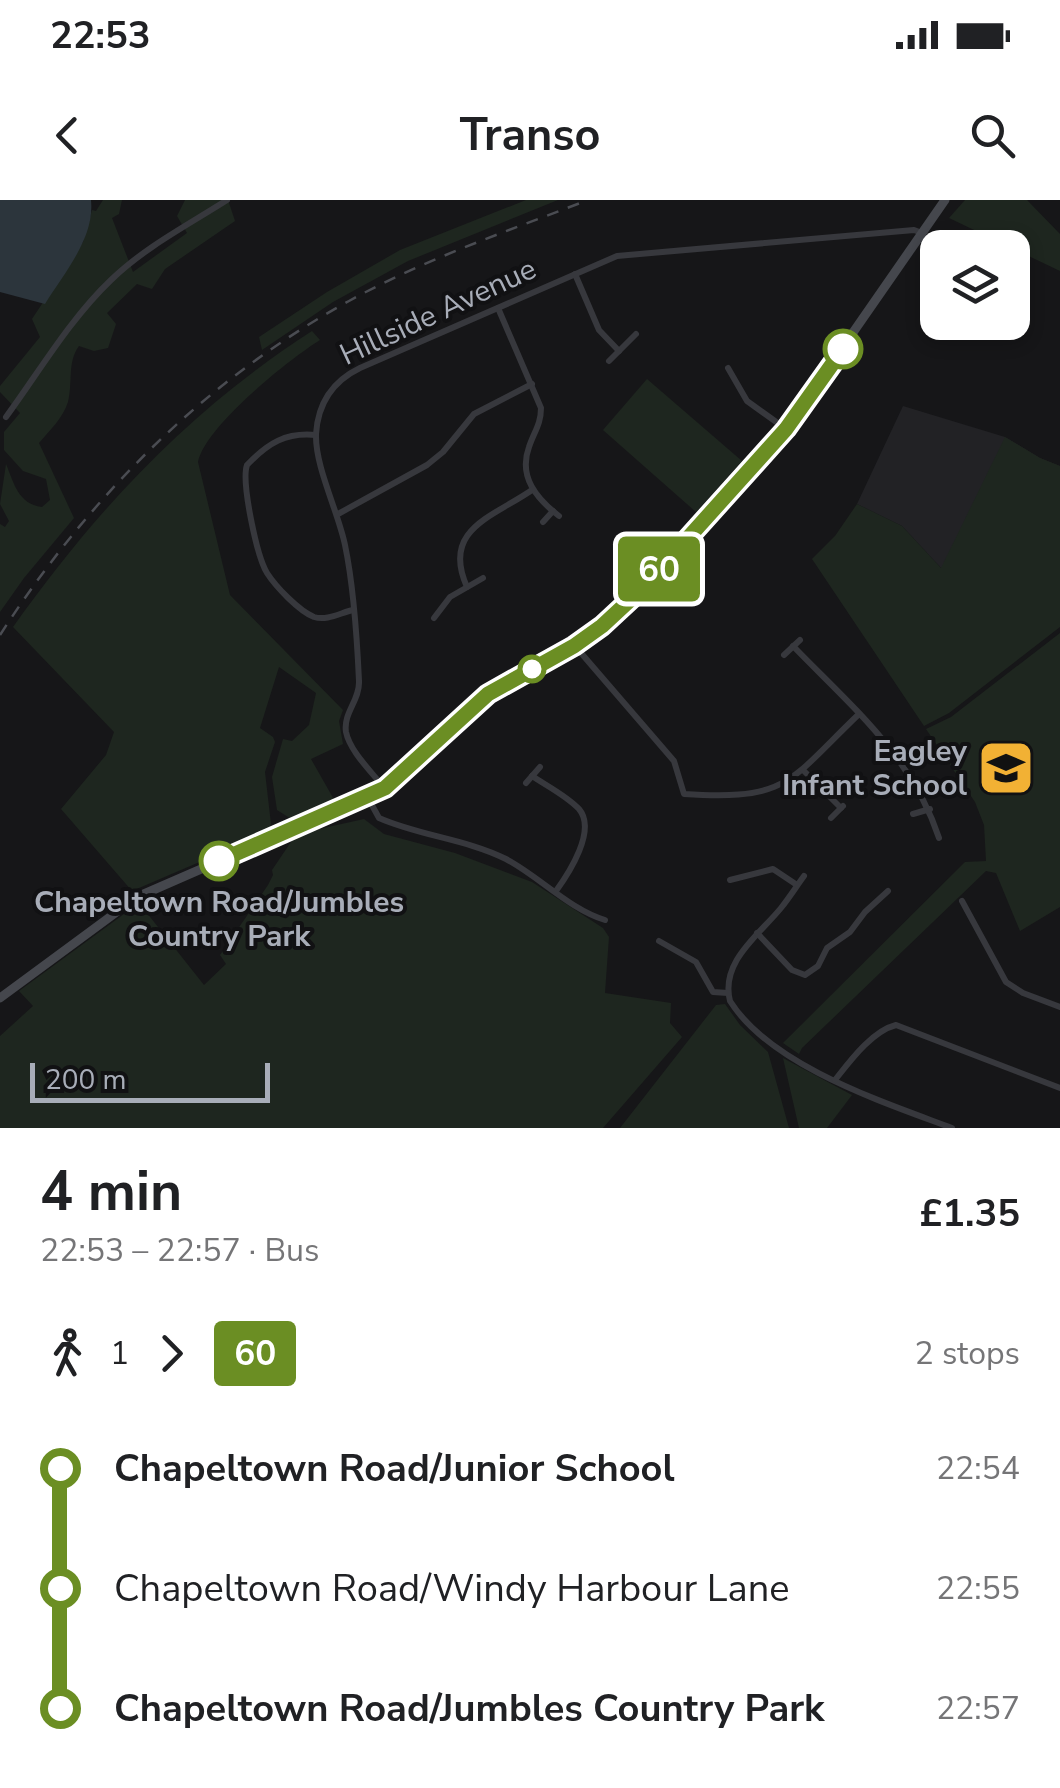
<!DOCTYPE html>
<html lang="en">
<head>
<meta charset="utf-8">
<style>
	body { margin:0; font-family:"Nunito Sans",sans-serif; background:#f2f2f2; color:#202124; height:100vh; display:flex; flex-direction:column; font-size:38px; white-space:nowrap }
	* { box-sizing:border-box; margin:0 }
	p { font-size:32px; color:#757577 }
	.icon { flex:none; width:55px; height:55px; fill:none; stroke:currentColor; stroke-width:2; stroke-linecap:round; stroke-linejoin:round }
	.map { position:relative; height:928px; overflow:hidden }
	.drawer { display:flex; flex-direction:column; background:#fff; flex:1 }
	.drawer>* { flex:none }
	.badge { padding:0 20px; border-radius:8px; font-size:35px; line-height:65px }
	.tools { position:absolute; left:920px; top:30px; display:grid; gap:20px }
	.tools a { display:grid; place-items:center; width:110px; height:110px; border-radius:20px; background:#fff; box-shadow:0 5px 15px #0003; font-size:50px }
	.scale { position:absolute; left:30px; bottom:25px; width:240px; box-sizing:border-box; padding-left:10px; border:5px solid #a8adb8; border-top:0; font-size:28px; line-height:35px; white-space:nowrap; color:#a8adb8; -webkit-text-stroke:8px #111113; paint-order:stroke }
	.map>.badge { position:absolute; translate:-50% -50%; box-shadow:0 0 0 5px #fff }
	.legs { display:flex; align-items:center; gap:15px; height:110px; padding:0 40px; font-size:32px }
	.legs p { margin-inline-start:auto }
	.head { display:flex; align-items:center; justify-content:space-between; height:170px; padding:0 40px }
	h1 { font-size:55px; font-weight:700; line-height:75px }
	ul { padding:0 40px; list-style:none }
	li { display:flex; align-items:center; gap:35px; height:120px; font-size:38px }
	li i { display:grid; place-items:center; width:15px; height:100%; margin:0 12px; background:currentColor }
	li i::after { content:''; width:25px; height:25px; margin:-12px; border:8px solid; border-radius:50%; background:#fff }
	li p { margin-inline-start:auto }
	li:first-child i { background:linear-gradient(#0000 50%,currentColor 0) }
	li:last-child i { background:linear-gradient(currentColor 50%,#0000 0) }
	.status { display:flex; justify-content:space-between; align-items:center; height:70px; padding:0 50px; background:#fff; direction:ltr }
	.status svg { height:28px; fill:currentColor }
	header { display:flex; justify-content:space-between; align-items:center; height:130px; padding:0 40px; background:#fff; font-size:45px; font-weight:700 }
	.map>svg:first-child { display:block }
	.built { fill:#222225 }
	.green { fill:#1e261f }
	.water { fill:#2c353c }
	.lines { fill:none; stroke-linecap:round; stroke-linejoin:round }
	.street { stroke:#37383d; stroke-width:6 }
	.secondary { stroke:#45474d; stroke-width:9 }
	.rail { stroke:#4a4c52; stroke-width:2.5; stroke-dasharray:12 10; stroke-linecap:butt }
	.line-1-casing { stroke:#fff; stroke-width:22 }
	.line-1 { stroke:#6b8e23; stroke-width:15 }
	.stop-1-dot { fill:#fff; stroke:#6b8e23; stroke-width:5 }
	.labels { text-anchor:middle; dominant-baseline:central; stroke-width:8; stroke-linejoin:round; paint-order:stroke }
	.street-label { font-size:30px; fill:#a8adb8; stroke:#111113 }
	.poi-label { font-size:30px; font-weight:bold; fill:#a8adb8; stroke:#111113; text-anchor:end }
	.stop-label { font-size:30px; font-weight:bold; fill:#a8adb8; stroke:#111113 }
</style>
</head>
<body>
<div class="status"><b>22:53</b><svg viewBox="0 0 49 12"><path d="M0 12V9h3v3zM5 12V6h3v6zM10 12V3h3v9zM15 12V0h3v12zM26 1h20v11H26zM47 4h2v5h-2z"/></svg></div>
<header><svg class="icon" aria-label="back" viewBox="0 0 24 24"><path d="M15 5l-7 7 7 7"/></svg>Transo<svg class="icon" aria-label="search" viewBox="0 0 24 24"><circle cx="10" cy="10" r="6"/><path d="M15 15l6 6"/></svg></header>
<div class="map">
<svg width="1060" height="928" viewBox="0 0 1060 928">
	<rect width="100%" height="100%" fill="#161618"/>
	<polygon class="built" points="903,206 1005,237 1040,258 1060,266 1060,427 941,368 902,326 857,304"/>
	<g class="green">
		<path d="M103 0H122L119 14 112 18 133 72 187 33 177 16 185 0H228L235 21 165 69 152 89 137 84 107 113 116 124 108 148 94 151 79 146C67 162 73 183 68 202 63 218 50 230 39 243L74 318 24 378 0 412V324L5 327 9 321 0 304 6 264C14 283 18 304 42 307L50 300 46 279 23 271 4 250V232L20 213 0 192V186L40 137 32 119 83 42 92 10 96 11Z"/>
		<polygon points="526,0 558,0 408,61 333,102 262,150 259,137 327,92 400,50"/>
		<polygon points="965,0 1027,0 1060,34 1060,71 949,18"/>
		<path d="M312 131 320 140C288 160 205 227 198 262L230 395 343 510 339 521 343 544 311 559 336 603 296 622 277 610 272 577 283 539 292 541 309 525 316 493 279 467 260 528 273 537 275 542 265 572 271 624 267 633 132 691 61 609 106 555 114 532 13 427C97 309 189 210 312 131Z"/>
		<polygon points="647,179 742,261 696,312 603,230"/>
		<polygon points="1005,237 1040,258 1060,266 1060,427 949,513 924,526 812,359 835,336 857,304 902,326 941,368"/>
		<polygon points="1060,433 1060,707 1020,731 996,673 986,671 802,848 799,854 783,843 965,662 986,661 984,625 975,602 926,529 951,517"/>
		<polygon points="364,619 384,634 455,653 532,682 603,728 609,737 605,793 671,803 670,823 682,837 603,928 0,928 0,836 33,806 19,791 139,703 204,785 226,764 220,755 268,685 273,675 272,670 293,639 292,635"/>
		<polygon points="725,804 740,825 768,852 789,928 620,928 716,805"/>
		<polygon points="783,858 852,895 827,928 799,928"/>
	</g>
	<path class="water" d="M0 0H91C95 38 64 73 45 104L0 92Z"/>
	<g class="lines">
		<g class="street">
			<polyline points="575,74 599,130 619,151"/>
			<path d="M498 108 541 208C541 224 534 232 529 247 518 277 537 299 559 316"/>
			<polyline points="609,161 636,134"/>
			<polyline points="728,168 747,201 786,229"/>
			<path d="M6 217C39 172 70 119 111 80 145 47 188 25 227 0"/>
			<path d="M316 235C286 232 268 243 247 265 241 282 257 357 267 373 276 387 299 411 314 417 327 421 340 413 353 410"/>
			<polyline points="338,314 427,265 443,252 474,214 532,184"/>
			<polyline points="543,322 553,311"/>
			<path d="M467 387C441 329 493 317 532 290"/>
			<polyline points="434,418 450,397 483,378"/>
			<path d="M575 446 674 561 684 594C789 601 789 581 859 514"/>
			<path d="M793 446C852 507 912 556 939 638"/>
			<polyline points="784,455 800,440"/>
			<polyline points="804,571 841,608"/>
			<path d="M532 576C547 586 567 596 579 609 597 630 569 673 556 691"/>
			<polyline points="526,583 540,567"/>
			<path d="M385 589C373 573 350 552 346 532 343 513 360 500 359 481 357 437 354 388 345 345 338 311 315 267 316 234 318 203 333 181 360 168L617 56 914 30 922 33"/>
			<path d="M368 598 379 618C420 636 466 639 506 659 540 677 569 709 605 720"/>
			<polyline points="913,614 930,609"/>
			<polyline points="831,618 843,606"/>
			<path d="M804 676C796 687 789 698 781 708 759 735 720 762 730 801 771 866 883 902 952 928"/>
			<polyline points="730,680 773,669 797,685"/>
			<polyline points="962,701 1006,782 1023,793 1060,807"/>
			<polyline points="757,733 792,770 805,775 818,766 827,748 850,732 865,712 888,691"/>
			<polyline points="659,741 696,762 713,792 728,793"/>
			<path d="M835 880C850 861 872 831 896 825L1060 888"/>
		</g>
		<polyline class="secondary" points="0,798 137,697 385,589 488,494 575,446 617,413 786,229 945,0"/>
		<path class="rail" d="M0 435C89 297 205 180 349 101 425 59 508 31 588 0"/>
	</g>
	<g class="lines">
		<g class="line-1-casing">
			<polyline id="line-1" points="219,661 385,588 488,494 574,446 602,426 644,387 786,229 843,149"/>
		</g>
		<use href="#line-1" class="line-1"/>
	</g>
	<defs>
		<g id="school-square" transform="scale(2.875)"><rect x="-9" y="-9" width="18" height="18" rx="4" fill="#f2b134" stroke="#111113"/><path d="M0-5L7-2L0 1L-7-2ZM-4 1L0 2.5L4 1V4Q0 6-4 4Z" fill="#111"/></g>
	</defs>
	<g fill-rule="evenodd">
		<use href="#school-square" x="1006" y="568"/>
	</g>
	<g class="stop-1-dot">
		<circle cx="843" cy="149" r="18"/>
		<circle cx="532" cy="469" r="12"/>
		<circle cx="219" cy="661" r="18"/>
	</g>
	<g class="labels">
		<g class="street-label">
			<text transform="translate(438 112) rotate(-25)">Hillside Avenue</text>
		</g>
		<g class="poi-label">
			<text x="967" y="551">Eagley<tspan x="967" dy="34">Infant School</tspan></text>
		</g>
		<g class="stop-label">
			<text x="219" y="702">Chapeltown Road/Jumbles<tspan x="219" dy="34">Country Park</tspan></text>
		</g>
	</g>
</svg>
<div class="tools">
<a><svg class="icon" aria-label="layers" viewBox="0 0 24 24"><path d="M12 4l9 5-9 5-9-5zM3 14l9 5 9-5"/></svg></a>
</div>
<div class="scale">200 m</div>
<b class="badge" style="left:659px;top:369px;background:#6b8e23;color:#fff">60</b>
</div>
<section class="drawer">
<div class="head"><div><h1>4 min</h1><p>22:53 – 22:57 · Bus</p></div><b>£1.35</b></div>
<div class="legs"><svg class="icon" aria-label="walk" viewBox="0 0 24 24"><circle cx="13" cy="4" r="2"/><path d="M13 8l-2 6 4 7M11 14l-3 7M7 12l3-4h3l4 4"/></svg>1<svg class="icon" aria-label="forward" viewBox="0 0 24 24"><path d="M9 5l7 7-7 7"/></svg><b class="badge" style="background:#6b8e23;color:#fff">60</b><p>2 stops</p></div>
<ul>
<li><i style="color:#6b8e23"></i><b>Chapeltown Road/Junior School</b><p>22:54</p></li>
<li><i style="color:#6b8e23"></i><span>Chapeltown Road/Windy Harbour Lane</span><p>22:55</p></li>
<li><i style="color:#6b8e23"></i><b>Chapeltown Road/Jumbles Country Park</b><p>22:57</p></li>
</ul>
</section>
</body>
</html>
